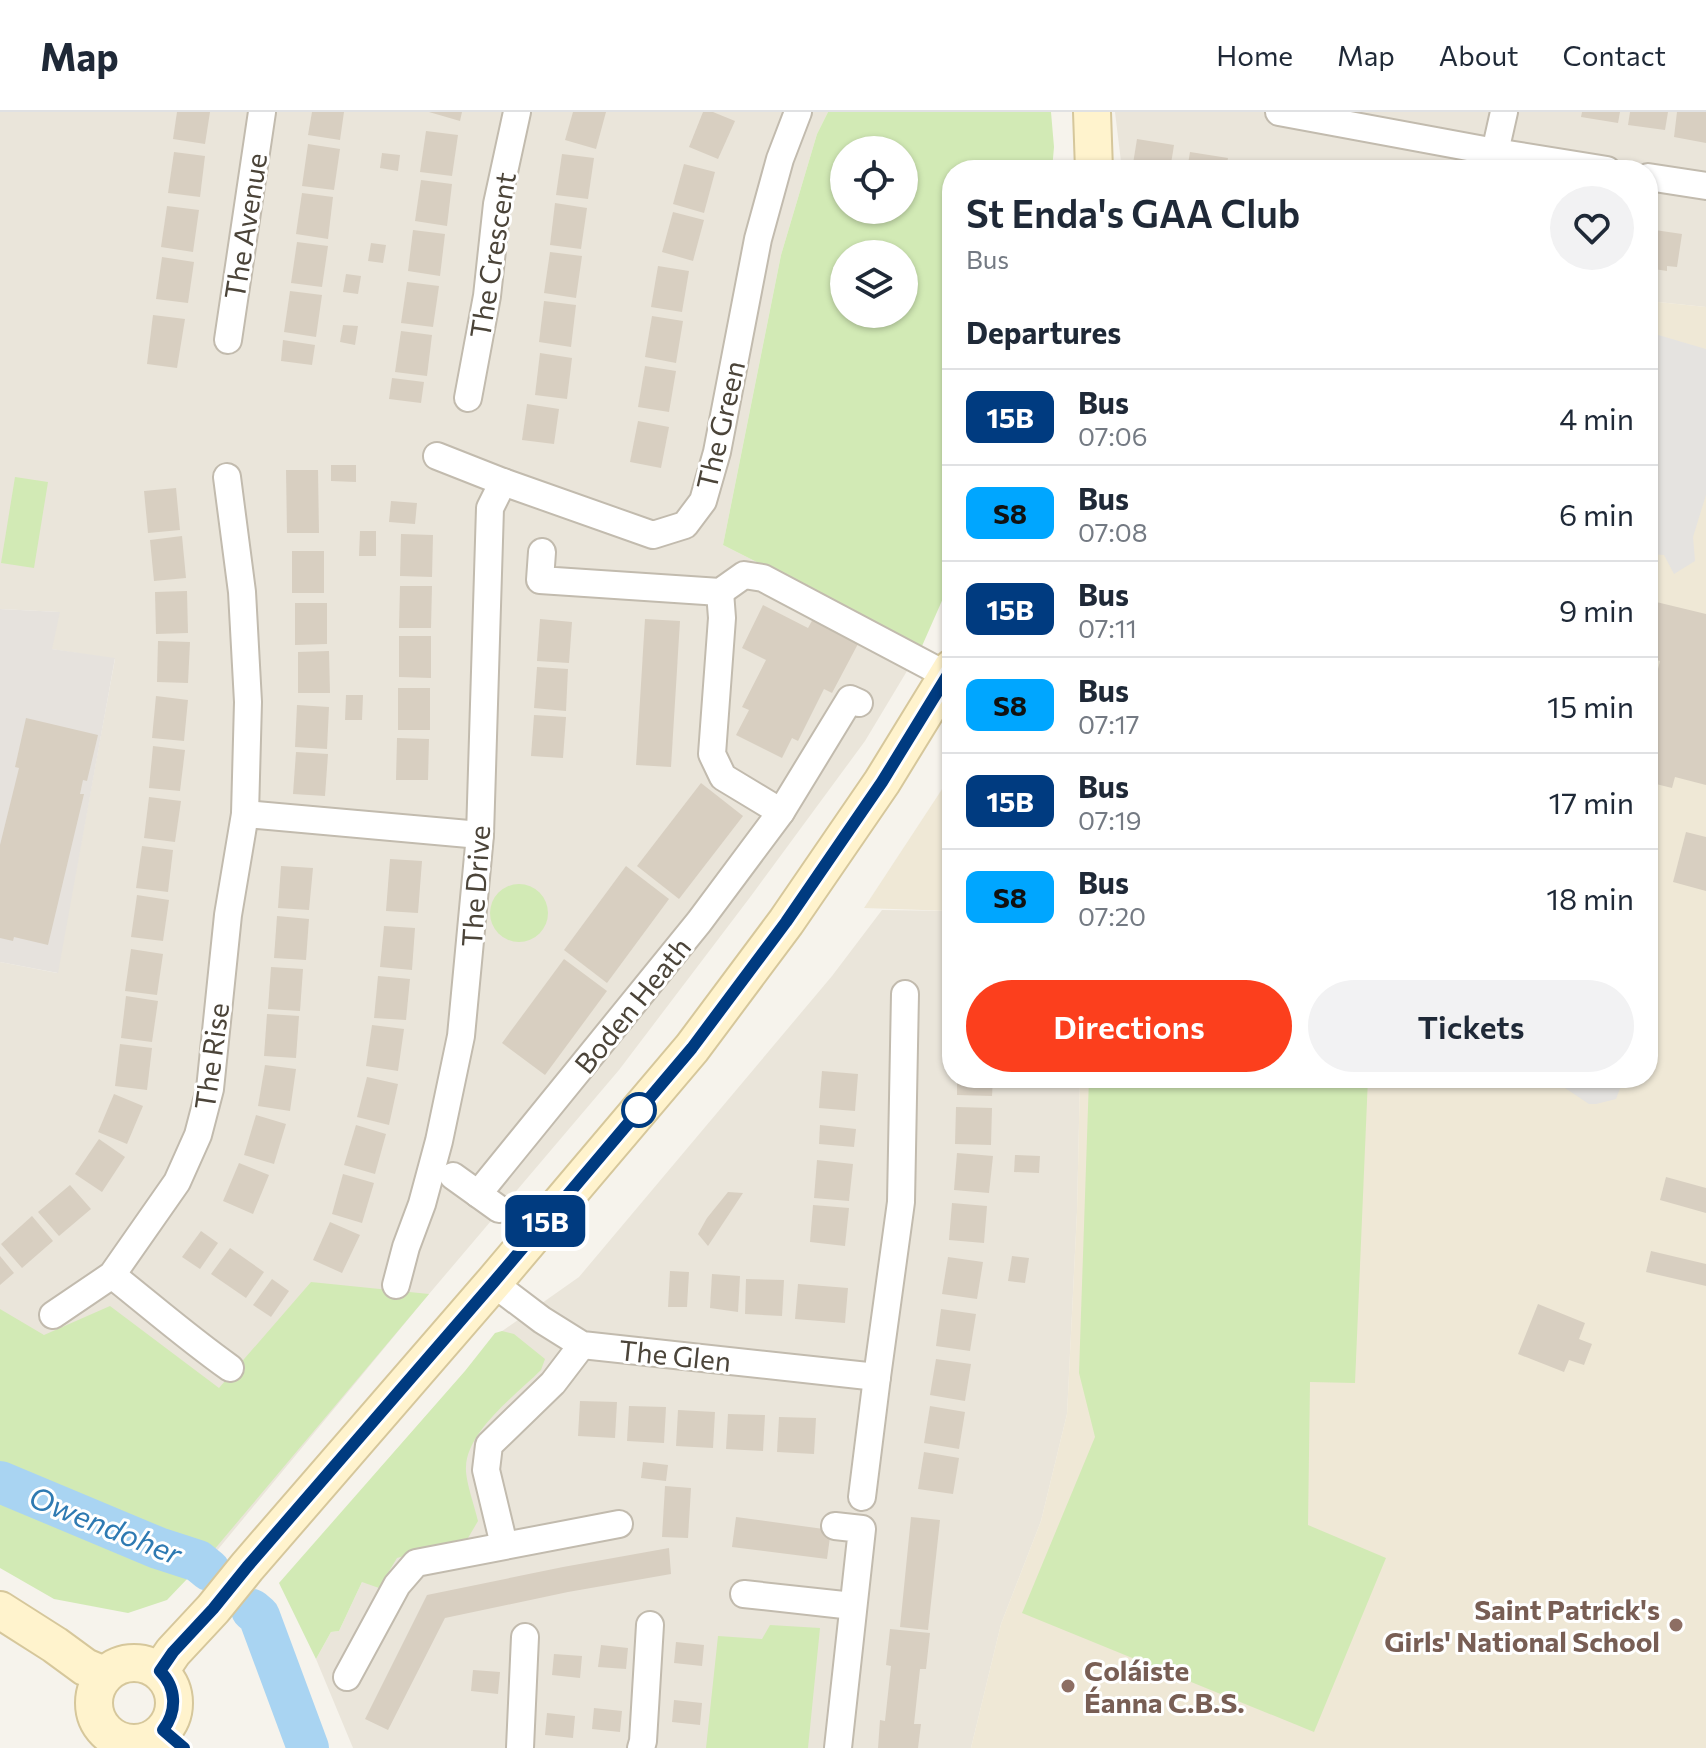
<!DOCTYPE html>
<html lang="en">
<head>
<meta charset="utf-8">
<style>
	body { margin:0; font-family:Commissioner,sans-serif; background:#f2f2f3; color:#1f2937; height:100vh; display:flex; flex-direction:column; font-size:30px; white-space:nowrap }
	* { box-sizing:border-box; margin:0 }
	p { font-size:26px; color:#747a83 }
	.icon { flex:none; width:44px; height:44px; fill:none; stroke:currentColor; stroke-width:2; stroke-linecap:round; stroke-linejoin:round }
	.map { position:relative; flex:1; overflow:hidden }
	.drawer { position:absolute; left:942px; top:48px; width:716px; height:928px; display:flex; flex-direction:column; background:#fff; border-radius:32px; box-shadow:0 2px 6px #0004 }
	.drawer>* { flex:none }
	.badge { padding:0 16px; border-radius:12px; font-size:28px; line-height:52px }
	.controls { position:absolute; left:830px; top:24px; display:grid; gap:16px }
	.controls a { display:grid; place-items:center; width:88px; height:88px; border-radius:50%; background:#fff; box-shadow:0 2px 6px #0004; font-size:40px }
	.map>.badge { position:absolute; translate:-50% -50%; box-shadow:0 0 0 4px #fff }
	h2 { padding:0 24px; font-size:30px; line-height:72px }
	.round { display:grid; place-items:center; flex:none; width:84px; height:84px; border-radius:42px; background:#f2f2f3 }
	.summary { display:flex; align-items:center; justify-content:space-between; height:136px; padding:0 24px }
	h1 { font-size:38px; font-weight:600; line-height:60px }
	.primary-button { display:flex; gap:16px; margin-top:auto; padding:16px 24px }
	.primary-button a { flex:1; height:92px; border-radius:48px; background:#fc3f1d; color:#fff; font-size:32px; font-weight:600; line-height:92px; text-align:center }
	.primary-button a+a { background:#f2f2f3; color:#1f2937 }
	ul { padding:0; list-style:none }
	li { display:flex; align-items:center; gap:24px; height:96px; padding:0 24px; border-top:2px solid #e0e1e3 }
	li div { flex:1 }
	li b { display:block; font-size:30px }
	li em { font-style:normal }
	li .badge { min-width:88px; font-weight:700; text-align:center }
	header { display:flex; align-items:center; gap:48px; box-sizing:border-box; height:112px; padding:0 40px; background:#fff; border-bottom:2px solid #e0e1e3 }
	header strong { font-size:38px }
	nav { display:flex; gap:44px; margin-inline-start:auto; font-size:28px }
	.map>svg:first-child { display:block }
	.residential { fill:#eae5da }
	.industrial { fill:#e6e2dd }
	.education { fill:#efe8d6 }
	.green { fill:#d2eab5; fill-rule:evenodd }
	.parking { fill:#e5e3e0 }
	.lines { fill:none; stroke-linecap:round; stroke-linejoin:round }
	.river { stroke:#a9d4f2; stroke-width:42 }
	.building { fill:#d8cfc1 }
	.street-casing { stroke:#c2bbae; stroke-width:30 }
	.secondary-casing { stroke:#d6c79b; stroke-width:40 }
	.street { stroke:#fff; stroke-width:26 }
	.secondary { stroke:#fff3cd; stroke-width:36 }
	.line-casing { stroke:#fff; stroke-width:18 }
	.line { stroke:#003b80; stroke-width:12 }
	.stop-dot { fill:#fff; stroke:#003b80; stroke-width:4 }
	.education-dot { fill:#8d6e63; stroke:#fff; stroke-width:3 }
	.labels { text-anchor:middle; dominant-baseline:central; stroke-width:6; stroke-linejoin:round; paint-order:stroke }
	.street-label { font-size:28px; fill:#4b4439; stroke:#fff }
	.education-label { font-size:28px; font-weight:bold; fill:#785e54; stroke:#fff; text-anchor:end }
	.water-label { font-size:30px; font-style:italic; fill:#2e7ab2; stroke:#fff }
</style>
</head>
<body>
<header>
<strong>Map</strong>
<nav><a>Home</a><a>Map</a><a>About</a><a>Contact</a></nav>
</header>
<div class="map">
<svg width="1706" height="1636" viewBox="0 0 1706 1636">
	<rect width="100%" height="100%" fill="#f6f3ec"/>
	<g class="residential">
		<polygon points="0,0 828,0 817,22 781,143 723,433 922,534 865,629 751,784 619,958 429,1182 210,1447 0,1355 0,850 57,861 115,547 51,537 59,500 0,497"/>
		<polygon points="1115,0 1706,0 1706,195 1648,189 1648,58 1122,58"/>
		<polygon points="882,798 952,799 952,966 1080,966 1077,1100 1067,1302 1041,1409 1001,1512 971,1636 353,1636 316,1547 331,1520 339,1519 362,1470 375,1362 498,1222 579,1165 832,864"/>
	</g>
	<polygon class="industrial" points="0,497 60,500 52,537 115,546 58,861 0,850"/>
	<g class="education">
		<polygon points="1648,189 1706,195 1706,1636 971,1636 1001,1512 1041,1409 1067,1302 1077,1100 1080,966 1648,966"/>
		<polygon points="952,662 952,799 864,796"/>
	</g>
	<g class="green">
		<path d="M828 0H1051L1054 35 1052 58H952V466L922 534 723 433 781 143 817 22ZM844 38H904V98H844ZM844 142H904V202H844Z"/>
		<polygon points="15,365 48,370 34,456 1,451"/>
		<circle cx="519" cy="801" r="29"/>
		<polygon points="1089,966 1368,966 1355,1271 1310,1270 1308,1413 1386,1446 1314,1620 1022,1501 1095,1325 1079,1261"/>
		<polygon points="311,1170 429,1182 208,1445 167,1488 128,1501 54,1487 0,1456 0,1197 44,1223 110,1194 219,1276"/>
		<path d="M502 1219 514 1222 545 1247 541 1258C517 1282 467 1319 466 1355 465 1368 475 1395 478 1409L468 1426 397 1446 379 1476 362 1470 339 1519 331 1520 316 1547 279 1471 465 1259 495 1221Z"/>
		<polygon points="770,1513 820,1516 808,1636 706,1636 718,1524 762,1527"/>
	</g>
	<g class="parking">
		<polygon points="1648,220 1706,237 1706,383 1693,425 1695,449 1674,462 1664,443 1648,442"/>
		<polygon points="1550,966 1624,966 1616,987 1596,992 1589,992"/>
	</g>
	<g class="lines">
		<g class="river">
			<polyline points="0,1370 158,1436 198,1449 209,1458"/>
			<polyline points="252,1498 259,1504 308,1636"/>
		</g>
	</g>
	<g class="building">
		<polygon points="177,0 210,0 205,32 173,27"/>
		<polygon points="312,0 344,0 340,28 308,23"/>
		<polygon points="429,0 462,0 460,9"/>
		<polygon points="573,0 606,0 596,37 565,28"/>
		<polygon points="703,0 713,0 735,9 718,47 689,35"/>
		<polygon points="1582,0 1620,0 1618,11 1581,5"/>
		<polygon points="1630,0 1668,0 1665,18 1628,13"/>
		<polygon points="1677,0 1706,0 1706,31 1674,25"/>
		<polygon points="426,19 458,23 452,64 420,60"/>
		<polygon points="1137,27 1174,33 1170,58 1132,58"/>
		<polygon points="308,32 340,37 334,78 302,74"/>
		<polygon points="174,40 205,44 200,85 168,81"/>
		<polygon points="1190,40 1228,46 1226,58 1187,58"/>
		<polygon points="382,41 400,43 398,59 380,56"/>
		<polygon points="562,42 594,46 588,87 556,83"/>
		<polygon points="1250,49 1288,55 1287,58 1249,58"/>
		<polygon points="684,52 715,60 704,101 673,92"/>
		<polygon points="421,68 452,72 447,114 415,109"/>
		<polygon points="302,81 333,85 328,127 296,122"/>
		<polygon points="555,91 587,96 581,137 550,133"/>
		<polygon points="167,94 199,98 193,140 161,135"/>
		<polygon points="673,100 704,108 693,149 662,140"/>
		<polygon points="1648,117 1682,122 1677,155 1667,154 1667,159 1648,156"/>
		<polygon points="413,118 445,122 440,164 408,159"/>
		<polygon points="297,130 328,134 322,175 291,171"/>
		<polygon points="371,131 386,133 383,151 368,149"/>
		<polygon points="550,140 582,144 576,186 544,181"/>
		<polygon points="162,145 194,150 188,191 156,187"/>
		<polygon points="658,154 689,159 682,200 651,195"/>
		<polygon points="346,162 361,164 358,182 343,180"/>
		<polygon points="407,170 439,174 433,215 401,211"/>
		<polygon points="290,179 322,183 316,225 284,220"/>
		<polygon points="544,189 576,193 571,235 539,230"/>
		<polygon points="153,203 185,207 177,256 147,252"/>
		<polygon points="652,204 683,209 676,251 645,245"/>
		<polygon points="343,213 358,214 355,233 340,230"/>
		<polygon points="401,219 432,223 427,264 395,260"/>
		<polygon points="283,228 315,233 312,253 281,249"/>
		<polygon points="540,241 572,246 567,287 535,283"/>
		<polygon points="645,254 676,259 669,300 638,295"/>
		<polygon points="392,266 424,270 421,291 389,287"/>
		<polygon points="527,292 559,297 554,332 522,328"/>
		<polygon points="638,309 669,315 661,356 630,350"/>
		<polygon points="331,353 356,353 356,370 331,369"/>
		<polygon points="286,358 318,358 319,421 287,421"/>
		<polygon points="176,376 180,418 148,421 144,379"/>
		<polygon points="391,389 417,391 415,412 389,410"/>
		<polygon points="360,419 376,419 376,444 359,444"/>
		<polygon points="401,422 433,423 432,465 400,464"/>
		<polygon points="182,424 186,466 154,469 150,428"/>
		<rect x="292" y="439" width="32" height="42"/>
		<polygon points="400,474 432,474 431,516 399,516"/>
		<polygon points="187,479 188,521 156,522 155,480"/>
		<polygon points="1648,488 1706,502 1706,673 1675,665 1672,676 1648,670 1648,597 1660,549 1648,546"/>
		<polygon points="295,491 327,491 327,532 295,533"/>
		<polygon points="763,493 808,516 813,507 859,530 832,581 824,577 798,629 792,626 782,646 736,623 749,598 742,595 766,548 742,536"/>
		<polygon points="540,507 572,510 569,551 537,549"/>
		<polygon points="645,507 680,509 671,655 636,653"/>
		<polygon points="399,524 431,524 431,566 399,565"/>
		<polygon points="158,529 190,530 188,571 157,570"/>
		<polygon points="329,539 330,581 298,581 298,540"/>
		<polygon points="537,555 568,557 566,599 534,596"/>
		<rect x="398" y="576" width="32" height="42"/>
		<polygon points="346,583 363,583 362,608 345,608"/>
		<polygon points="156,584 188,588 184,629 152,626"/>
		<polygon points="297,593 329,595 327,637 295,635"/>
		<polygon points="534,603 566,605 563,646 531,644"/>
		<polygon points="26,606 98,623 87,669 83,668 80,682 84,682 48,833 14,825 13,829 0,826 0,733 19,656 15,655"/>
		<polygon points="397,626 429,627 428,668 396,668"/>
		<polygon points="153,634 185,638 180,679 149,676"/>
		<polygon points="296,640 328,642 325,684 293,682"/>
		<polygon points="701,671 743,704 679,787 637,754"/>
		<polygon points="149,685 181,689 175,730 144,726"/>
		<polygon points="1686,720 1706,725 1706,779 1673,770"/>
		<polygon points="142,734 173,738 168,780 136,776"/>
		<polygon points="390,747 422,749 418,801 386,799"/>
		<polygon points="281,754 313,756 309,798 278,796"/>
		<polygon points="626,754 669,787 607,871 564,838"/>
		<polygon points="137,783 169,788 163,829 131,825"/>
		<polygon points="277,804 309,807 306,848 274,846"/>
		<polygon points="384,814 415,816 412,858 380,855"/>
		<polygon points="131,837 163,842 157,883 125,879"/>
		<polygon points="564,847 607,879 545,963 502,931"/>
		<polygon points="271,855 303,857 300,899 268,897"/>
		<polygon points="378,864 410,867 406,908 374,906"/>
		<polygon points="126,884 158,889 152,930 121,926"/>
		<polygon points="267,902 299,904 296,946 264,944"/>
		<polygon points="372,913 404,917 398,959 366,954"/>
		<polygon points="120,932 152,936 147,978 115,974"/>
		<polygon points="265,953 296,957 290,999 258,994"/>
		<polygon points="822,959 858,962 855,999 819,996"/>
		<polygon points="367,965 398,972 389,1013 357,1005"/>
		<polygon points="957,966 993,966 992,984 957,983"/>
		<polygon points="114,982 143,994 127,1032 98,1020"/>
		<polygon points="956,995 992,996 991,1033 955,1032"/>
		<polygon points="256,1003 286,1012 274,1052 244,1043"/>
		<polygon points="356,1013 386,1022 375,1062 344,1053"/>
		<polygon points="820,1013 856,1017 854,1035 819,1032"/>
		<polygon points="99,1027 125,1045 102,1080 75,1062"/>
		<polygon points="957,1041 993,1044 989,1081 954,1078"/>
		<polygon points="1015,1043 1040,1044 1039,1061 1014,1060"/>
		<polygon points="817,1048 853,1052 849,1089 814,1086"/>
		<polygon points="239,1051 269,1063 253,1102 223,1089"/>
		<polygon points="343,1062 374,1071 362,1111 332,1102"/>
		<polygon points="1666,1065 1706,1076 1706,1101 1660,1088"/>
		<polygon points="70,1073 91,1097 59,1124 38,1100"/>
		<polygon points="728,1080 743,1081 708,1134 698,1122 707,1106"/>
		<polygon points="952,1091 987,1094 984,1131 949,1128"/>
		<polygon points="813,1093 849,1096 845,1134 810,1130"/>
		<polygon points="32,1104 53,1129 22,1156 1,1132"/>
		<polygon points="330,1110 360,1123 342,1161 313,1148"/>
		<polygon points="201,1119 218,1131 200,1157 182,1145"/>
		<polygon points="230,1136 264,1160 246,1186 211,1162"/>
		<polygon points="1651,1139 1706,1152 1706,1174 1646,1160"/>
		<polygon points="0,1144 14,1161 0,1173"/>
		<polygon points="1012,1144 1029,1146 1025,1171 1008,1169"/>
		<polygon points="948,1145 983,1150 977,1187 942,1182"/>
		<polygon points="670,1159 689,1160 687,1195 668,1195"/>
		<polygon points="712,1162 740,1164 738,1200 710,1196"/>
		<polygon points="272,1167 289,1179 271,1205 253,1193"/>
		<polygon points="746,1167 784,1168 782,1204 745,1202"/>
		<polygon points="798,1172 848,1176 845,1211 795,1207"/>
		<polygon points="1538,1192 1585,1211 1579,1227 1592,1232 1584,1253 1569,1248 1564,1260 1518,1242"/>
		<polygon points="941,1197 976,1202 970,1239 936,1234"/>
		<polygon points="936,1247 971,1252 965,1289 930,1283"/>
		<polygon points="580,1289 617,1290 615,1326 578,1324"/>
		<polygon points="629,1294 666,1295 664,1331 627,1329"/>
		<polygon points="930,1294 965,1300 959,1337 924,1331"/>
		<polygon points="678,1298 715,1300 713,1336 676,1334"/>
		<polygon points="728,1302 765,1303 763,1339 726,1337"/>
		<polygon points="779,1305 816,1306 814,1342 777,1340"/>
		<polygon points="924,1340 959,1346 953,1382 918,1377"/>
		<polygon points="643,1350 668,1353 666,1369 641,1366"/>
		<polygon points="665,1374 691,1376 688,1426 662,1425"/>
		<polygon points="736,1405 831,1418 827,1447 732,1435"/>
		<polygon points="911,1405 940,1408 928,1518 900,1515"/>
		<polygon points="669,1436 671,1462 568,1480 445,1506 388,1618 365,1607 427,1483 563,1455"/>
		<polygon points="890,1517 930,1521 926,1557 920,1557 914,1612 921,1612 918,1636 878,1636 880,1608 885,1609 891,1554 886,1553"/>
		<polygon points="676,1530 704,1533 702,1554 674,1551"/>
		<polygon points="601,1533 628,1536 626,1557 598,1555"/>
		<polygon points="554,1542 582,1544 580,1566 552,1563"/>
		<polygon points="473,1558 500,1560 498,1582 471,1579"/>
		<polygon points="674,1588 702,1591 700,1613 672,1610"/>
		<polygon points="594,1596 622,1599 620,1620 592,1617"/>
		<polygon points="547,1601 575,1604 573,1626 545,1623"/>
	</g>
	<g class="lines">
		<g class="street-casing">
			<g id="street">
				<polyline points="1279,0 1495,40 1607,58"/>
				<polyline points="1495,40 1504,0"/>
				<polyline points="1648,65 1706,74"/>
				<polyline points="228,228 262,0"/>
				<polyline points="468,286 487,184 497,92 517,0"/>
				<polyline points="437,344 503,370 653,423 685,413 703,389 717,340 758,127 780,47 798,0"/>
				<polyline points="227,365 242,480 248,590 245,702"/>
				<polyline points="542,440 540,468 720,480 744,463 763,466 948,564"/>
				<polyline points="781,700 850,587 859,591"/>
				<polyline points="453,1064 499,1097"/>
				<polyline points="478,1082 699,810 781,700 723,665 712,642 722,506 720,480"/>
				<path d="M112 1163C151 1194 189 1227 230 1256"/>
				<polyline points="493,1171 542,1208 582,1233 877,1265"/>
				<polyline points="396,1173 406,1135 422,1092 439,1029 461,924 480,723 490,396 503,370"/>
				<polyline points="53,1203 112,1163 177,1070 198,1023 210,977 228,803 245,702 480,723"/>
				<polyline points="862,1385 877,1265 901,1090 905,882"/>
				<polyline points="835,1414 862,1417 838,1636"/>
				<polyline points="504,1433 486,1358 489,1333 553,1271 582,1233"/>
				<polyline points="744,1482 853,1494"/>
				<polyline points="347,1565 397,1473 416,1451 619,1412"/>
				<polyline points="520,1636 525,1525"/>
				<polyline points="641,1636 643,1629 650,1513"/>
			</g>
		</g>
		<g class="secondary-casing">
			<g id="secondary">
				<polyline points="1092,0 1094,58"/>
				<polyline points="0,1498 55,1533 85,1555 104,1563"/>
				<circle cx="134" cy="1591" r="40"/>
				<polyline points="160,1559 173,1540 213,1497 247,1455 493,1171 692,936 786,810 882,670 952,556"/>
			</g>
		</g>
		<use href="#street" class="street"/>
		<use href="#secondary" class="secondary"/>
	</g>
	<g class="lines">
		<g class="line-casing">
			<path id="line" d="M184 1636 163 1618C177 1600 177 1576 160 1559L173 1540 213 1497 247 1455 493 1171 692 936 786 810 882 670 952 556"/>
		</g>
		<use href="#line" class="line"/>
	</g>
	<circle class="stop-dot" cx="639" cy="998" r="16"/>
	<g class="education-dot">
		<circle cx="1676" cy="1513" r="8"/>
		<circle cx="1068" cy="1574" r="8"/>
	</g>
	<g class="labels">
		<g class="street-label">
			<text transform="translate(245 114) rotate(-81)">The Avenue</text>
			<text transform="translate(492 143) rotate(-81)">The Crescent</text>
			<text transform="translate(720 313) rotate(-77)">The Green</text>
			<text transform="translate(475 774) rotate(-86)">The Drive</text>
			<text transform="translate(632 893) rotate(-51)">Boden Heath</text>
			<text transform="translate(211 944) rotate(-82)">The Rise</text>
			<text transform="translate(675 1243) rotate(6)">The Glen</text>
		</g>
		<g class="education-label">
			<text x="1660" y="1497">Saint Patrick's<tspan x="1660" dy="32">Girls' National School</tspan></text>
			<text x="1084" y="1558" text-anchor="start">Coláiste<tspan x="1084" dy="32">Éanna C.B.S.</tspan></text>
		</g>
		<g class="water-label">
			<text transform="translate(106 1412) rotate(22)">Owendoher</text>
		</g>
	</g>
</svg>
<div class="controls">
<a><svg class="icon" aria-label="locate" viewBox="0 0 24 24"><circle cx="12" cy="12" r="6"/><path d="M12 2v4M12 18v4M2 12h4M18 12h4"/></svg></a>
<a><svg class="icon" aria-label="layers" viewBox="0 0 24 24"><path d="M12 4l9 5-9 5-9-5zM3 14l9 5 9-5"/></svg></a>
</div>
<b class="badge" style="left:545px;top:1109px;background:#003b80;color:#fff">15B</b>
<section class="drawer">
<div class="summary"><div><h1>St Enda's GAA Club</h1><p>Bus</p></div><a class="round"><svg class="icon" aria-label="heart" viewBox="0 0 24 24"><path d="M12 20l-8-8c-3-5 5-10 8-4 3-6 11-1 8 4z"/></svg></a></div>
<h2>Departures</h2>
<ul>
<li><span class="badge" style="background:#003b80;color:#fff">15B</span><div><b>Bus</b><p>07:06</p></div><em>4 min</em></li>
<li><span class="badge" style="background:#00a6ff;color:#111">S8</span><div><b>Bus</b><p>07:08</p></div><em>6 min</em></li>
<li><span class="badge" style="background:#003b80;color:#fff">15B</span><div><b>Bus</b><p>07:11</p></div><em>9 min</em></li>
<li><span class="badge" style="background:#00a6ff;color:#111">S8</span><div><b>Bus</b><p>07:17</p></div><em>15 min</em></li>
<li><span class="badge" style="background:#003b80;color:#fff">15B</span><div><b>Bus</b><p>07:19</p></div><em>17 min</em></li>
<li><span class="badge" style="background:#00a6ff;color:#111">S8</span><div><b>Bus</b><p>07:20</p></div><em>18 min</em></li>
</ul>
<div class="primary-button"><a>Directions</a><a>Tickets</a></div>
</section>
</div>
</body>
</html>
